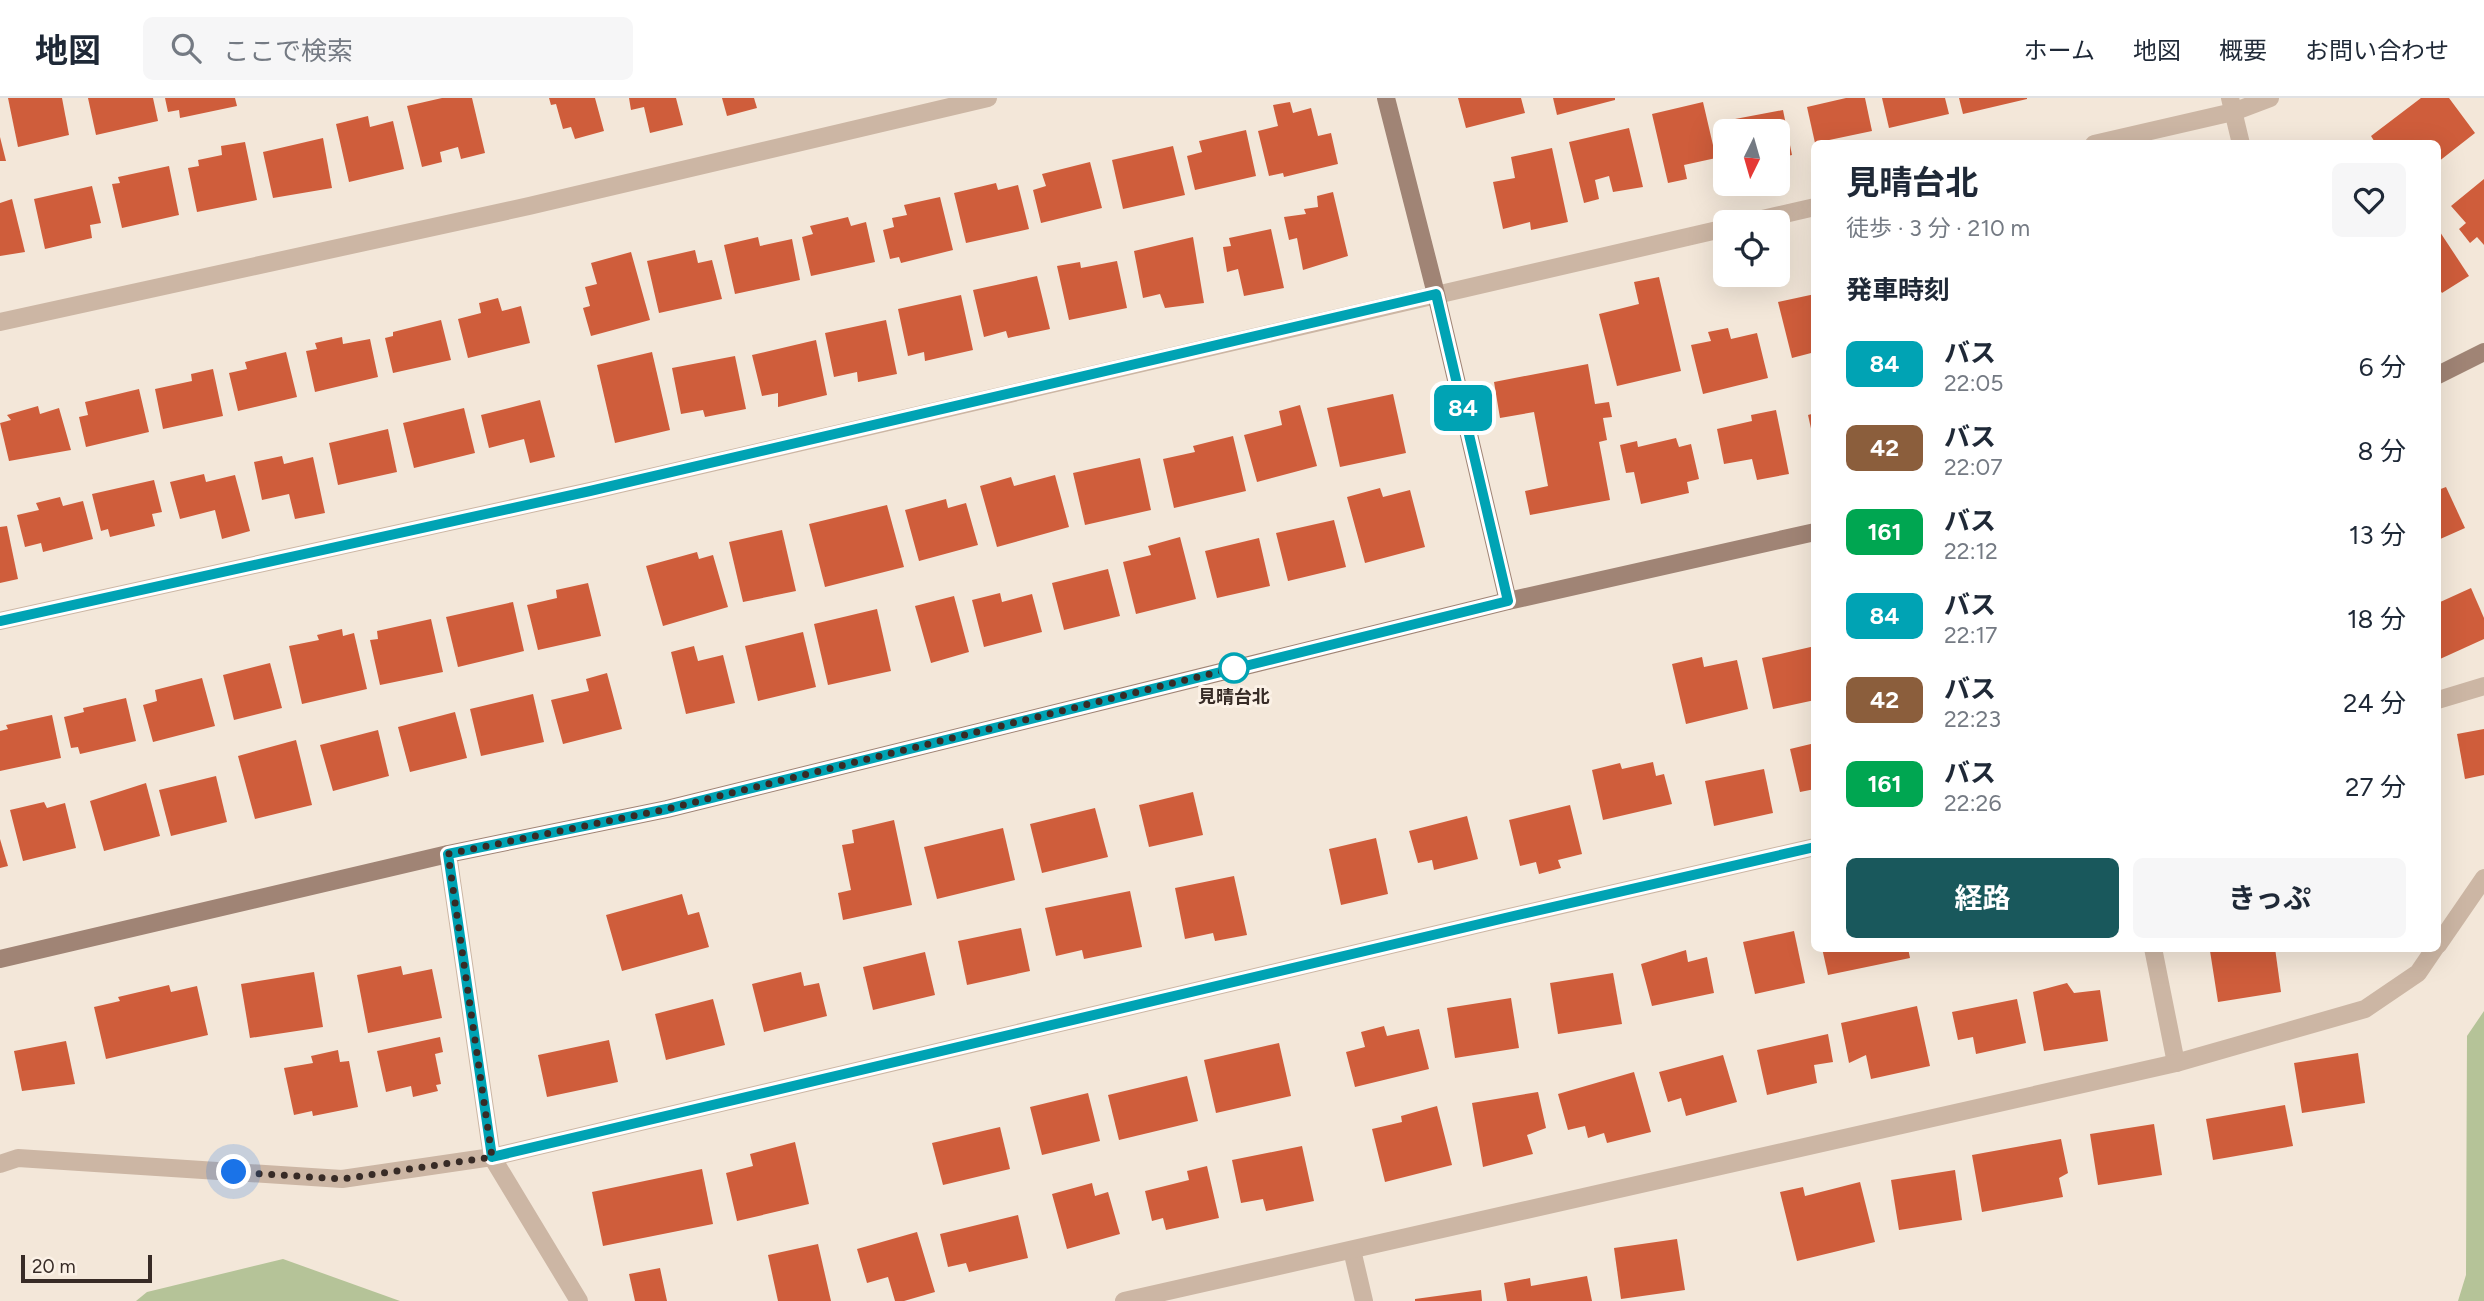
<!DOCTYPE html>
<html lang="ja">
<head>
<meta charset="utf-8">
<style>
	body { margin:0; font-family:Figtree,"Noto Sans JP",sans-serif; background:#f6f6f7; color:#1f2937; height:100vh; display:flex; flex-direction:column; font-size:26px; white-space:nowrap }
	* { box-sizing:border-box; margin:0 }
	p { font-size:23px; color:#747a83 }
	.icon { flex:none; width:38px; height:38px; fill:none; stroke:currentColor; stroke-width:2; stroke-linecap:round; stroke-linejoin:round }
	.map { position:relative; flex:1; overflow:hidden }
	.panel { position:absolute; left:1811px; top:42px; width:630px; height:812px; display:flex; flex-direction:column; background:#fff; border-radius:10px; box-shadow:0 7px 28px #0002 }
	.panel>* { flex:none }
	.badge { padding:0 14px; border-radius:10px; font-size:24px; line-height:46px }
	.needle { width:46px; rotate:185deg }
	.buttons { position:absolute; left:1713px; top:21px; display:grid; gap:14px }
	.buttons a { display:grid; place-items:center; width:77px; height:77px; border-radius:10px; background:#fff; box-shadow:0 7px 28px #0002; font-size:35px }
	.scale { position:absolute; left:21px; bottom:18px; width:131px; box-sizing:border-box; padding-left:7px; border:4px solid #372b26; border-top:0; font-size:19px; line-height:24px; white-space:nowrap; color:#372b26; -webkit-text-stroke:5px #fbf1e6; paint-order:stroke }
	.you { position:absolute; width:35px; height:35px; margin:-18px; border:5px solid #fff; border-radius:50%; background:#1a73e8; box-shadow:0 0 0 10px #1a73e833 }
	.map>.badge { position:absolute; translate:-50% -50%; box-shadow:0 0 0 4px #fff }
	h2 { padding:0 35px; font-size:26px; line-height:63px }
	.round { display:grid; place-items:center; flex:none; width:74px; height:74px; border-radius:10px; background:#f6f6f7 }
	.summary { display:flex; align-items:center; justify-content:space-between; height:119px; padding:0 35px }
	h1 { font-size:33px; font-weight:700; line-height:52px }
	.primary-button { display:flex; gap:14px; margin-top:auto; padding:14px 35px }
	.primary-button a { flex:1; height:80px; border-radius:10px; background:#19585c; color:#fff; font-size:28px; font-weight:700; line-height:80px; text-align:center }
	.primary-button a+a { background:#f6f6f7; color:#1f2937 }
	ul { padding:0; list-style:none }
	li { display:flex; align-items:center; gap:21px; height:84px; padding:0 35px }
	li div { flex:1 }
	li b { display:block; font-size:26px }
	li em { font-style:normal }
	li .badge { min-width:77px; font-weight:700; text-align:center }
	header { display:flex; align-items:center; gap:42px; box-sizing:border-box; height:98px; padding:0 35px; background:#fff; border-bottom:2px solid #e0e1e3 }
	header strong { font-size:33px }
	nav { display:flex; gap:38px; margin-inline-start:auto; font-size:24px }
	.search { width:490px; height:63px; background:#f6f6f7; display:flex; align-items:center; gap:18px; box-sizing:border-box; padding:0 24px; border-radius:10px; color:#747a83; font-size:26px }
	.map>svg:first-child { display:block }
	.green { fill:#b5c398 }
	.building { fill:#cf5d3b }
	.lines { fill:none; stroke-linecap:round; stroke-linejoin:round }
	.street { stroke:#ccb6a4; stroke-width:18 }
	.secondary { stroke:#a08475; stroke-width:18 }
	.line-casing { stroke:#fff; stroke-width:16 }
	.line { stroke:#00a3b4; stroke-width:10 }
	.walk { stroke:#372b26; stroke-width:7; stroke-dasharray:0 12.6 }
	.stop-dot { fill:#fff; stroke:#00a3b4; stroke-width:3.5 }
	.labels { text-anchor:middle; dominant-baseline:central; stroke-width:6; stroke-linejoin:round; paint-order:stroke }
	.stop-label { font-size:18px; font-weight:bold; fill:#372b26; stroke:#fbf1e6 }
</style>
</head>
<body>
<header>
<strong>地図</strong>
<div class="search"><svg class="icon" aria-label="search" viewBox="0 0 24 24"><circle cx="10" cy="10" r="6"/><path d="M15 15l6 6"/></svg>ここで検索</div>
<nav><a>ホーム</a><a>地図</a><a>概要</a><a>お問い合わせ</a></nav>
</header>
<div class="map">
<svg width="2484" height="1203" viewBox="0 0 2484 1203">
	<rect width="100%" height="100%" fill="#f3e7d9"/>
	<g class="green">
		<polygon points="2484,913 2484,1203 2458,1203 2466,1177 2467,938"/>
		<polygon points="283,1161 400,1203 136,1203 147,1194"/>
	</g>
	<g class="building">
		<polygon points="8,0 62,0 69,37 18,49"/>
		<polygon points="88,0 153,0 158,23 96,37"/>
		<polygon points="165,0 235,0 237,8 180,20 179,12 168,14"/>
		<polygon points="442,0 472,0 485,55 461,61 458,49 440,54 442,64 422,69 407,8"/>
		<polygon points="549,0 595,0 604,33 575,41 571,29 563,31 556,6 551,7"/>
		<polygon points="629,0 676,0 683,27 650,35 644,9 631,12"/>
		<polygon points="722,0 754,0 757,10 727,18"/>
		<polygon points="1458,0 1521,0 1525,15 1466,30"/>
		<polygon points="1553,0 1615,0 1615,2 1557,17"/>
		<polygon points="1846,0 1865,0 1872,33 1815,45 1807,9"/>
		<polygon points="1882,0 1945,0 1949,16 1889,30"/>
		<polygon points="1959,0 2027,0 2027,1 1963,16"/>
		<polygon points="2421,0 2449,0 2475,35 2438,64 2438,46 2376,46 2371,38"/>
		<polygon points="1290,4 1293,15 1311,10 1318,38 1331,35 1338,66 1284,79 1283,75 1269,78 1258,33 1278,28 1273,7"/>
		<polygon points="1703,4 1716,60 1684,67 1687,81 1668,85 1652,16"/>
		<polygon points="1783,12 1792,57 1778,60 1778,33 1737,33 1735,21"/>
		<polygon points="368,18 370,29 393,23 404,71 349,84 336,26"/>
		<polygon points="1629,30 1643,89 1613,94 1609,78 1595,82 1599,101 1584,105 1569,44"/>
		<polygon points="1246,32 1256,78 1195,92 1187,58 1202,54 1199,43"/>
		<polygon points="0,39 6,63 0,63"/>
		<polygon points="323,40 332,90 273,100 263,54"/>
		<polygon points="245,44 257,102 197,114 188,70 199,68 198,62 222,57 221,48"/>
		<polygon points="1173,48 1185,97 1123,111 1112,62"/>
		<polygon points="1552,50 1568,124 1531,132 1530,124 1503,131 1493,84 1515,80 1511,59"/>
		<polygon points="1090,64 1102,110 1041,125 1033,92 1046,88 1042,76"/>
		<polygon points="169,68 179,117 122,130 112,86 120,85 118,79"/>
		<polygon points="2484,81 2484,147 2477,139 2470,145 2459,131 2466,125 2451,108"/>
		<polygon points="996,85 998,92 1018,87 1029,131 966,145 954,95"/>
		<polygon points="92,88 101,125 90,127 92,140 45,151 34,101"/>
		<polygon points="1333,94 1348,158 1303,172 1297,140 1289,142 1284,119 1306,116 1304,111 1318,109 1317,98"/>
		<polygon points="940,99 953,152 901,165 899,159 890,161 883,132 894,129 892,120 907,117 904,107"/>
		<polygon points="12,101 25,154 0,158 0,105"/>
		<polygon points="848,119 851,128 866,124 875,164 811,178 802,139 813,136 810,128"/>
		<polygon points="1271,131 1284,190 1244,198 1238,171 1227,174 1223,149 1231,148 1229,140"/>
		<polygon points="2438,131 2469,178 2442,195 2438,189"/>
		<polygon points="758,139 760,148 792,141 800,182 735,196 724,147"/>
		<polygon points="1193,139 1204,205 1165,210 1160,196 1143,200 1134,153"/>
		<polygon points="695,152 698,165 712,162 722,201 659,215 647,163"/>
		<polygon points="631,154 650,222 591,238 583,210 590,208 585,189 597,186 591,165"/>
		<polygon points="1117,163 1127,210 1069,222 1057,168 1080,164 1081,170"/>
		<polygon points="1037,178 1050,231 1008,240 1006,233 984,239 973,192"/>
		<polygon points="1659,179 1681,273 1617,288 1599,216 1639,206 1634,184"/>
		<polygon points="1815,196 1815,254 1792,260 1778,204"/>
		<polygon points="961,197 973,252 925,263 924,254 908,258 898,211"/>
		<polygon points="498,200 502,213 521,208 530,245 468,260 458,221 481,215 479,205"/>
		<polygon points="441,222 451,262 393,275 385,240 393,238 393,234"/>
		<polygon points="886,222 897,276 858,284 857,274 834,279 825,235"/>
		<polygon points="1728,230 1731,241 1757,235 1768,280 1703,296 1691,247 1711,243 1708,234"/>
		<polygon points="342,239 343,246 370,241 378,279 315,294 306,253 317,251 315,245"/>
		<polygon points="816,242 827,297 778,309 778,295 762,298 752,257"/>
		<polygon points="286,254 297,299 238,313 229,275 247,271 245,264"/>
		<polygon points="652,254 670,332 615,345 597,267"/>
		<polygon points="735,258 746,311 705,319 703,312 681,316 672,270"/>
		<polygon points="1588,266 1595,306 1609,304 1612,319 1603,320 1607,342 1599,344 1610,402 1530,417 1525,393 1548,388 1534,314 1500,320 1494,284"/>
		<polygon points="213,271 223,318 163,331 155,291 192,283 191,276"/>
		<polygon points="139,291 149,334 86,349 79,319 88,317 85,304"/>
		<polygon points="1393,296 1406,355 1340,369 1327,310"/>
		<polygon points="540,302 555,359 530,365 524,341 489,350 481,317"/>
		<polygon points="1300,307 1317,368 1257,384 1244,337 1282,327 1279,313"/>
		<polygon points="38,308 40,316 59,310 71,352 9,363 0,325 11,322 7,317"/>
		<polygon points="464,310 475,355 414,370 403,325"/>
		<polygon points="1776,312 1789,376 1757,382 1752,361 1724,366 1717,331 1752,323 1751,317"/>
		<polygon points="1815,315 1815,344 1814,344 1808,317"/>
		<polygon points="388,331 397,374 338,387 329,345"/>
		<polygon points="1233,338 1246,393 1174,410 1163,361 1195,354 1193,348"/>
		<polygon points="1676,340 1679,349 1691,346 1699,381 1687,384 1689,395 1641,406 1634,374 1626,375 1620,347 1637,343 1638,349"/>
		<polygon points="282,358 284,366 313,359 325,415 295,421 289,396 262,402 254,364"/>
		<polygon points="1140,360 1151,412 1085,427 1073,375"/>
		<polygon points="204,376 206,384 235,377 250,433 222,441 215,412 180,421 170,384"/>
		<polygon points="1055,377 1069,429 997,449 980,388 1011,379 1014,388"/>
		<polygon points="154,382 162,414 152,416 155,428 110,439 108,431 101,433 92,396"/>
		<polygon points="2446,389 2465,430 2438,442 2438,392"/>
		<polygon points="1380,390 1383,399 1410,392 1425,449 1365,465 1347,399"/>
		<polygon points="60,399 63,408 83,403 93,441 43,454 41,445 25,449 17,417 39,412 36,405"/>
		<polygon points="946,401 948,410 966,405 978,447 919,463 905,412"/>
		<polygon points="887,407 904,469 825,489 809,426"/>
		<polygon points="1334,422 1346,469 1288,483 1276,435"/>
		<polygon points="7,428 18,481 0,485 0,429"/>
		<polygon points="782,432 796,493 743,504 729,444"/>
		<polygon points="1180,439 1196,501 1136,516 1123,464 1151,457 1148,448"/>
		<polygon points="1259,440 1270,488 1217,500 1205,453"/>
		<polygon points="697,454 699,461 713,457 728,509 663,528 646,468"/>
		<polygon points="1108,471 1120,518 1064,532 1052,485"/>
		<polygon points="588,485 601,538 538,552 527,507 557,500 556,492"/>
		<polygon points="2471,490 2484,520 2484,541 2440,561 2438,555 2438,505"/>
		<polygon points="1000,495 1002,504 1032,496 1042,534 984,549 972,502"/>
		<polygon points="954,498 969,554 931,565 915,508"/>
		<polygon points="513,504 524,553 458,569 446,519"/>
		<polygon points="877,511 891,573 828,587 814,526"/>
		<polygon points="431,521 443,574 380,587 370,542 378,541 377,533"/>
		<polygon points="342,531 343,538 354,535 367,591 302,606 289,548 319,542 317,537"/>
		<polygon points="803,534 816,589 758,603 745,548"/>
		<polygon points="694,548 698,563 723,557 735,605 686,616 671,554"/>
		<polygon points="1815,548 1815,602 1773,611 1762,560"/>
		<polygon points="1702,559 1704,569 1737,562 1748,611 1686,626 1672,566"/>
		<polygon points="270,565 282,610 234,622 223,577"/>
		<polygon points="607,575 622,631 563,646 551,602 589,593 586,581"/>
		<polygon points="202,580 215,628 153,644 143,607 157,603 155,592"/>
		<polygon points="533,596 544,644 481,658 470,611"/>
		<polygon points="126,600 136,643 80,656 78,649 71,650 64,619 84,614 83,610"/>
		<polygon points="455,614 467,660 410,674 398,629"/>
		<polygon points="52,617 61,660 0,673 0,633 8,631 6,627"/>
		<polygon points="2484,631 2484,677 2465,681 2457,636"/>
		<polygon points="378,632 389,678 333,693 320,647"/>
		<polygon points="296,642 312,707 255,721 238,658"/>
		<polygon points="1815,645 1815,691 1800,694 1790,651"/>
		<polygon points="1653,664 1656,678 1664,676 1672,706 1603,722 1592,672 1620,665 1622,671"/>
		<polygon points="1764,671 1773,715 1714,728 1705,683"/>
		<polygon points="216,678 227,724 171,738 159,692"/>
		<polygon points="146,685 160,738 104,753 90,703"/>
		<polygon points="1193,694 1203,737 1149,749 1139,707"/>
		<polygon points="44,704 47,710 65,705 76,750 23,763 10,712"/>
		<polygon points="1570,707 1582,756 1558,762 1561,770 1539,776 1536,764 1520,768 1509,722"/>
		<polygon points="1095,710 1108,759 1042,775 1030,726"/>
		<polygon points="1467,718 1478,761 1434,772 1432,762 1418,765 1409,733"/>
		<polygon points="894,722 912,807 843,822 838,795 851,792 842,747 854,745 852,732"/>
		<polygon points="1003,730 1015,782 937,801 924,749"/>
		<polygon points="1376,740 1388,796 1341,807 1329,751"/>
		<polygon points="0,741 8,768 0,770"/>
		<polygon points="1234,778 1247,837 1215,843 1213,835 1185,841 1175,790"/>
		<polygon points="1130,793 1142,849 1084,861 1082,852 1056,858 1045,810"/>
		<polygon points="682,796 688,817 699,814 709,849 622,873 606,817"/>
		<polygon points="1021,830 1030,873 967,887 958,843"/>
		<polygon points="1794,833 1805,885 1755,896 1743,844"/>
		<polygon points="1822,850 1908,850 1910,860 1828,877"/>
		<polygon points="2226,850 2275,850 2281,894 2218,904 2210,853"/>
		<polygon points="1686,852 1688,864 1707,859 1714,895 1652,908 1641,866"/>
		<polygon points="925,854 935,897 873,912 863,869"/>
		<polygon points="401,868 403,877 432,871 442,920 368,935 357,877"/>
		<polygon points="314,874 323,929 250,940 241,886"/>
		<polygon points="801,874 804,888 819,885 827,918 764,934 752,886"/>
		<polygon points="1613,875 1622,926 1558,936 1550,885"/>
		<polygon points="2067,885 2074,895 2100,892 2108,943 2044,953 2033,894"/>
		<polygon points="169,887 171,894 197,888 208,937 106,961 94,909 120,903 118,899"/>
		<polygon points="1511,900 1519,950 1455,960 1447,910"/>
		<polygon points="713,901 725,947 666,962 655,916"/>
		<polygon points="2017,901 2026,945 1976,956 1973,939 1958,942 1952,914"/>
		<polygon points="1917,908 1930,968 1871,981 1866,957 1849,965 1841,925"/>
		<polygon points="1384,928 1387,938 1419,931 1429,971 1355,989 1346,954 1365,949 1361,934"/>
		<polygon points="1828,936 1833,964 1814,967 1817,985 1767,997 1757,952"/>
		<polygon points="440,939 443,954 435,956 441,986 436,987 438,993 413,999 411,988 386,994 377,953"/>
		<polygon points="609,942 618,984 547,999 538,957"/>
		<polygon points="66,943 75,986 22,993 14,953"/>
		<polygon points="1279,945 1291,998 1216,1015 1204,962"/>
		<polygon points="338,952 340,964 349,963 358,1009 313,1018 312,1013 294,1017 284,970 313,965 311,958"/>
		<polygon points="2358,955 2365,1005 2302,1015 2294,965"/>
		<polygon points="1723,957 1737,1004 1686,1018 1681,1000 1668,1004 1659,974"/>
		<polygon points="1634,974 1651,1034 1607,1045 1604,1035 1588,1040 1585,1028 1568,1032 1558,996"/>
		<polygon points="1187,978 1198,1023 1119,1042 1108,997"/>
		<polygon points="1538,994 1546,1030 1527,1037 1533,1056 1483,1069 1472,1005"/>
		<polygon points="1088,995 1100,1043 1042,1057 1030,1009"/>
		<polygon points="2285,1007 2293,1048 2213,1062 2206,1021"/>
		<polygon points="1437,1008 1452,1067 1385,1084 1372,1031 1402,1024 1401,1018"/>
		<polygon points="2154,1026 2162,1077 2098,1087 2090,1036"/>
		<polygon points="1000,1029 1010,1071 943,1087 932,1045"/>
		<polygon points="2061,1041 2068,1075 2059,1080 2063,1099 1982,1114 1972,1057"/>
		<polygon points="795,1044 809,1106 737,1123 726,1075 753,1068 750,1056"/>
		<polygon points="1302,1048 1314,1103 1266,1113 1263,1101 1241,1105 1232,1062"/>
		<polygon points="1207,1068 1219,1120 1166,1132 1163,1120 1152,1123 1145,1093 1189,1082 1187,1073"/>
		<polygon points="702,1071 713,1126 603,1148 592,1094"/>
		<polygon points="1955,1072 1962,1122 1899,1132 1891,1082"/>
		<polygon points="1860,1084 1875,1144 1797,1163 1780,1094 1803,1089 1805,1098"/>
		<polygon points="1092,1085 1095,1098 1108,1094 1120,1136 1067,1151 1052,1096"/>
		<polygon points="1018,1117 1028,1160 969,1174 966,1165 948,1169 940,1136"/>
		<polygon points="917,1134 935,1194 904,1203 895,1203 888,1179 867,1185 857,1151"/>
		<polygon points="1677,1141 1685,1192 1621,1201 1614,1150"/>
		<polygon points="818,1146 831,1203 778,1203 768,1157"/>
		<polygon points="660,1170 667,1203 635,1203 629,1176"/>
		<polygon points="1587,1178 1592,1203 1507,1203 1504,1185 1530,1180 1531,1188"/>
		<polygon points="1481,1192 1482,1203 1415,1203 1415,1201"/>
	</g>
	<g class="lines">
		<g class="street">
			<polyline points="2230,0 2241,46"/>
			<polyline points="2094,46 2233,14 2270,0"/>
			<polyline points="1749,124 1815,109"/>
			<polyline points="0,224 529,108 988,0"/>
			<polyline points="0,523 590,393 1726,130"/>
			<polyline points="2438,602 2484,588"/>
			<polyline points="448,756 492,1059 579,1203"/>
			<polyline points="2438,847 2484,780"/>
			<polyline points="2153,850 2176,965"/>
			<polyline points="0,1066 18,1060 342,1081 492,1059 1505,820 1815,749"/>
			<polyline points="1352,1152 1364,1203"/>
			<polyline points="1124,1203 2176,965 2365,911 2418,875 2435,850"/>
		</g>
		<g class="secondary">
			<polyline points="1386,0 1436,196 1508,503"/>
			<polyline points="2438,277 2484,254"/>
			<polyline points="0,861 448,756 667,711 1508,503 1815,434"/>
		</g>
	</g>
	<g class="lines">
		<g class="line-casing">
			<polyline id="line" points="0,523 590,393 1436,196 1508,503 667,711 448,756 492,1059 1505,820 1815,749"/>
		</g>
		<use href="#line" class="line"/>
		<polyline class="walk" points="234,1074 342,1081 492,1059 448,756 667,711 1234,570"/>
	</g>
	<circle class="stop-dot" cx="1234" cy="570" r="14"/>
	<g class="labels">
		<g class="stop-label">
			<text x="1234" y="599">見晴台北</text>
		</g>
	</g>
</svg>
<div class="buttons">
<a><svg class="needle" viewBox="-14 -14 28 28"><path d="M0-13l5 13h-10z" fill="#e53935"/><path d="M0 13l5-13h-10z" fill="#747a83"/></svg></a>
<a><svg class="icon" aria-label="locate" viewBox="0 0 24 24"><circle cx="12" cy="12" r="6"/><path d="M12 2v4M12 18v4M2 12h4M18 12h4"/></svg></a>
</div>
<div class="scale">20 m</div>
<div class="you" style="left:234px;top:1074px"></div>
<b class="badge" style="left:1463px;top:310px;background:#00a3b4;color:#fff">84</b>
<section class="panel">
<div class="summary"><div><h1>見晴台北</h1><p>徒歩 · 3 分 · 210 m</p></div><a class="round"><svg class="icon" aria-label="heart" viewBox="0 0 24 24"><path d="M12 20l-8-8c-3-5 5-10 8-4 3-6 11-1 8 4z"/></svg></a></div>
<h2>発車時刻</h2>
<ul>
<li><span class="badge" style="background:#00a3b4;color:#fff">84</span><div><b>バス</b><p>22:05</p></div><em>6 分</em></li>
<li><span class="badge" style="background:#8b5e3c;color:#fff">42</span><div><b>バス</b><p>22:07</p></div><em>8 分</em></li>
<li><span class="badge" style="background:#00a651;color:#fff">161</span><div><b>バス</b><p>22:12</p></div><em>13 分</em></li>
<li><span class="badge" style="background:#00a3b4;color:#fff">84</span><div><b>バス</b><p>22:17</p></div><em>18 分</em></li>
<li><span class="badge" style="background:#8b5e3c;color:#fff">42</span><div><b>バス</b><p>22:23</p></div><em>24 分</em></li>
<li><span class="badge" style="background:#00a651;color:#fff">161</span><div><b>バス</b><p>22:26</p></div><em>27 分</em></li>
</ul>
<div class="primary-button"><a>経路</a><a>きっぷ</a></div>
</section>
</div>
</body>
</html>
